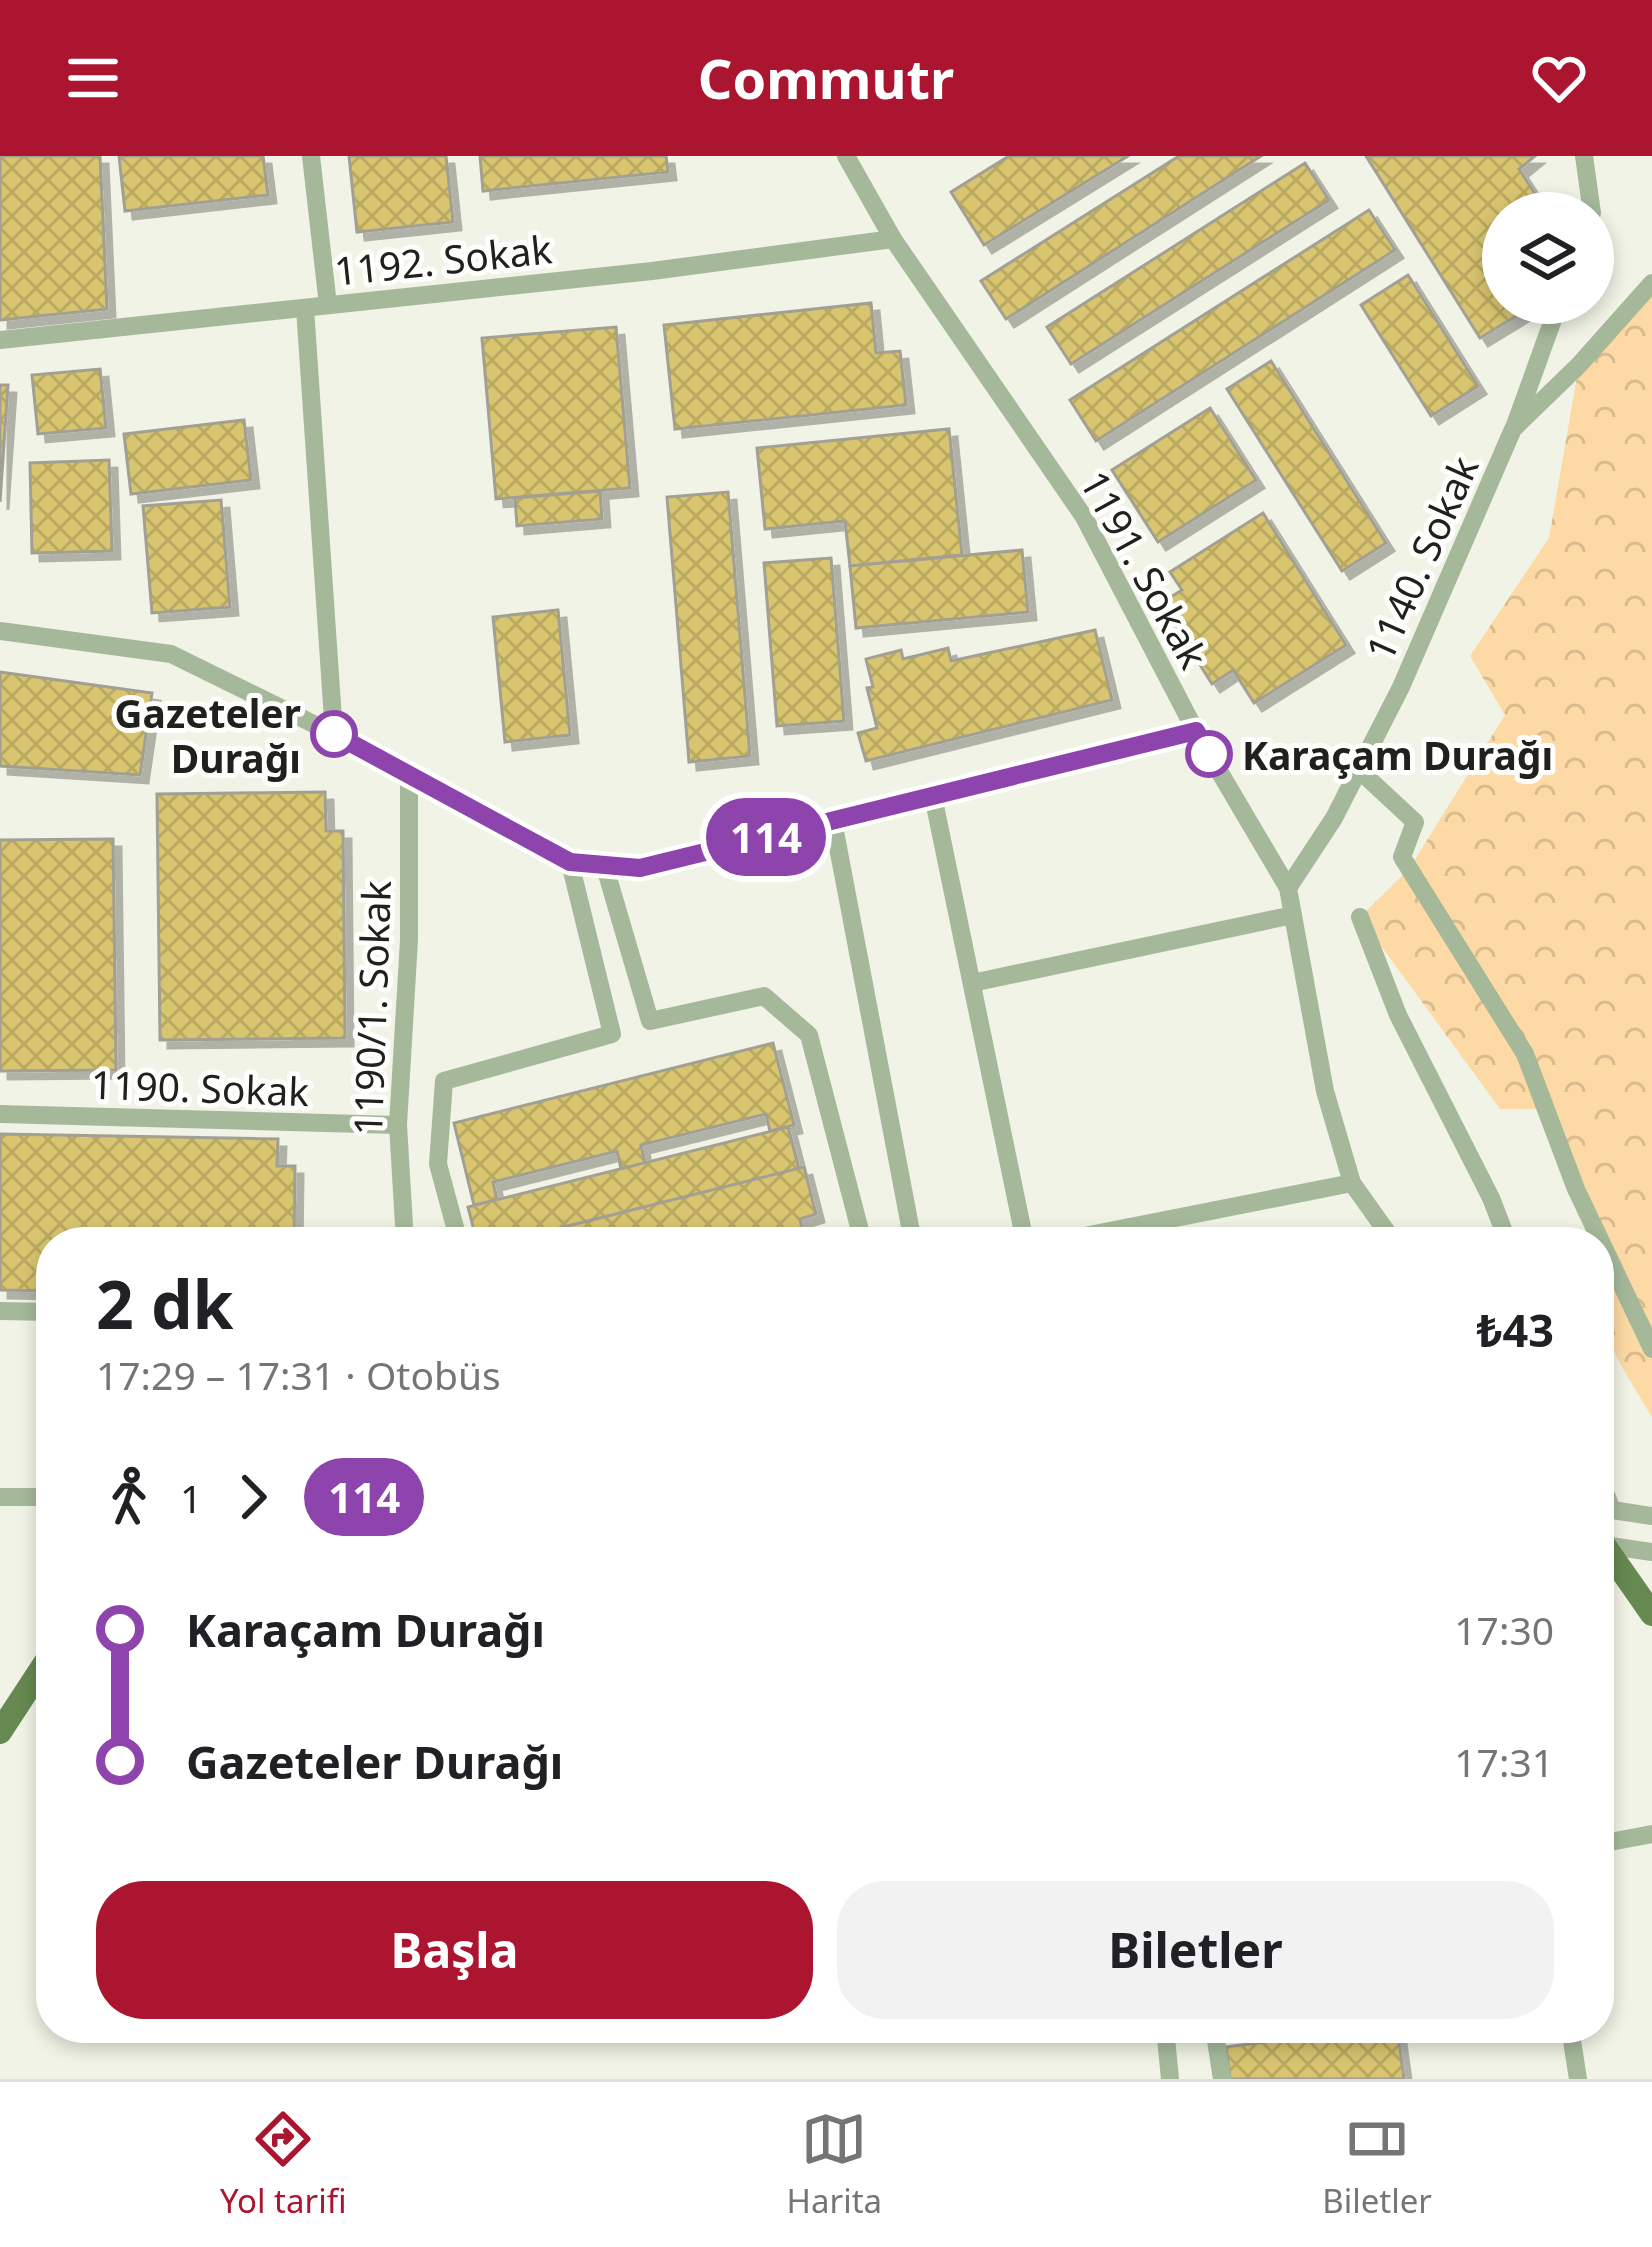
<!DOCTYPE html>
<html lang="tr">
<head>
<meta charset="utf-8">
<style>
	body { margin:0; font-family:"Noto Sans",sans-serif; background:#f2f2f2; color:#202124; height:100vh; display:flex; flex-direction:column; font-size:45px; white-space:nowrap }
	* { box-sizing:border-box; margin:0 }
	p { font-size:39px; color:#757577 }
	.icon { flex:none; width:66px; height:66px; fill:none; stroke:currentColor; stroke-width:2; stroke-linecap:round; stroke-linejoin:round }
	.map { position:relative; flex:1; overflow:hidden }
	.panel { position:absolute; left:36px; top:1071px; width:1578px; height:816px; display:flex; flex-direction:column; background:#fff; border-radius:48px; box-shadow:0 6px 18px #0003 }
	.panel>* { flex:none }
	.badge { padding:0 24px; border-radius:39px; font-size:42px; line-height:78px }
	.controls { position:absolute; left:1482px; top:36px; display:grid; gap:24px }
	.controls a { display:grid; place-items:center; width:132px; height:132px; border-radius:50%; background:#fff; box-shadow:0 6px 18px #0003; font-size:60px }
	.map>.badge { position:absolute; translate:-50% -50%; box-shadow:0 0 0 6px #fff }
	.legs { display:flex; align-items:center; gap:18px; height:132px; padding:0 60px; font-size:39px }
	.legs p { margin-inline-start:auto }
	.headline { display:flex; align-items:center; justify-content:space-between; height:204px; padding:0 60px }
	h1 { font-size:66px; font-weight:700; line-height:90px }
	.action { display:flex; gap:24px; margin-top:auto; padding:24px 60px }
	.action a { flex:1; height:138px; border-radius:48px; background:#ab152f; color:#fff; font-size:48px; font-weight:700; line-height:138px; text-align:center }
	.action a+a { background:#f2f2f2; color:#202124 }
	ul { padding:0 60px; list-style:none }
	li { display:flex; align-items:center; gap:42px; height:132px; font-size:45px }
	li i { display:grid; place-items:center; width:18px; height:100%; margin:0 15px; background:currentColor }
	li i::after { content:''; width:30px; height:30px; margin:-15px; border:9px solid; border-radius:50%; background:#fff }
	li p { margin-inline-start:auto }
	li:first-child i { background:linear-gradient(#0000 50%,currentColor 0) }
	li:last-child i { background:linear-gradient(currentColor 50%,#0000 0) }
	header { display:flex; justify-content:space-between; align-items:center; height:156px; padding:0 60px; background:#ab152f; color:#fff; font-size:54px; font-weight:700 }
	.dock { display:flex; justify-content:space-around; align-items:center; height:168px; border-top:3px solid #e0e0e0; background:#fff; font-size:33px; color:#757577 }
	.dock a { display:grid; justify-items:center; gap:6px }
	.dock .on { color:#ab152f }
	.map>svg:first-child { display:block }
	.forest { fill:url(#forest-crowns) }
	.building { fill:url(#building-cross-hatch); stroke:#a2a093; stroke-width:3; filter:url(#shadow) }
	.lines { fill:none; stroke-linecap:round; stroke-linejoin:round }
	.minor { stroke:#a5b99a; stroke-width:18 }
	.major { stroke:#658950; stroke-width:24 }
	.line-1-casing { stroke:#fff; stroke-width:27 }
	.line-1 { stroke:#8e44ad; stroke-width:18 }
	.stop-1-dot { fill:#fff; stroke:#8e44ad; stroke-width:6 }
	.labels { text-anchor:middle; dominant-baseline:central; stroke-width:10; stroke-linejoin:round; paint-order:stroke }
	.street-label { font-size:39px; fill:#20211c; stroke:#fefffc }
	.stop-label { font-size:39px; font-weight:bold; fill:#20211c; stroke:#fefffc; text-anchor:end }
</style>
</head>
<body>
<header><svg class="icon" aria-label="menu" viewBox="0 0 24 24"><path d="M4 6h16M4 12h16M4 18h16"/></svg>Commutr<svg class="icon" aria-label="heart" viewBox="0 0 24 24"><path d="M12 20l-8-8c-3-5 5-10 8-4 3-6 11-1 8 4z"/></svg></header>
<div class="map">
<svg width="1652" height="1923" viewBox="0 0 1652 1923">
	<defs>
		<pattern id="forest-crowns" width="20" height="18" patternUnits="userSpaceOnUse" patternTransform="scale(3)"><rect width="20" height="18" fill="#fddaa5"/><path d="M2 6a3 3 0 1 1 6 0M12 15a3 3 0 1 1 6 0" fill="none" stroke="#d9bb8d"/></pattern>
		<pattern id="building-cross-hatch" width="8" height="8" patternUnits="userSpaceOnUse" patternTransform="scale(3)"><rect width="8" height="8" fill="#d9c56f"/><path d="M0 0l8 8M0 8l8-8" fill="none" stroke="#baa960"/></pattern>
		<filter id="shadow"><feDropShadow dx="8" dy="8" stdDeviation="0" flood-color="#0004"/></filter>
	</defs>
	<rect width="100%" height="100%" fill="#f0f3e5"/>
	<path class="forest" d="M1652 125V1261C1627 1218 1575 1148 1605 1097L1546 953H1500L1360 761 1409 713 1505 559 1470 500 1549 382 1579 209Z"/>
	<g class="building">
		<polygon points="0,0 100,0 107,153 0,164"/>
		<polygon points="119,0 263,0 268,39 125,55"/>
		<polygon points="349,0 446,0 453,66 357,76"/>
		<polygon points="480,0 666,0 668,16 483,35"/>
		<polygon points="1009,0 1128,0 984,89 951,36"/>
		<polygon points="1179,0 1261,0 1006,163 981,125"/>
		<polygon points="1366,0 1535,0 1519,13 1541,47 1525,57 1503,57 1503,147 1534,149 1480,182"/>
		<polygon points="1305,7 1329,44 1071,208 1047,171"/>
		<polygon points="1369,54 1395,94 1096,285 1070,244"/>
		<polygon points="1408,119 1478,230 1431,260 1361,149"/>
		<polygon points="871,147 876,197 900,195 906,249 675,273 664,169"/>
		<polygon points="616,171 630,332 496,343 482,182"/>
		<polygon points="1271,205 1386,387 1342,415 1227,233"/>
		<polygon points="100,213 106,272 38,278 32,219"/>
		<polygon points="0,229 8,229 0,346"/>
		<polygon points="1210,252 1256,324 1158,386 1112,314"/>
		<polygon points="244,264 251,324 131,338 124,278"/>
		<polygon points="949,273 962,399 850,410 845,365 765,373 757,292"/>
		<polygon points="109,304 112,395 32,397 30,307"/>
		<polygon points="600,335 602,363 517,370 515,342"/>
		<polygon points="728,336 750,600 689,606 667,341"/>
		<polygon points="221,344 230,451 152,457 143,350"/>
		<polygon points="1263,357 1346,489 1254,547 1233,514 1212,528 1161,447 1182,434 1170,416"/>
		<polygon points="1022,394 1028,456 856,472 850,410"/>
		<polygon points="831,402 844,565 777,570 764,407"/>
		<polygon points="558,454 570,579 505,586 493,461"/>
		<polygon points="1095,474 1112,544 866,605 858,577 877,572 867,532 873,531 866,503 901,494 903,503 948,492 951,505"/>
		<polygon points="0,516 152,537 140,619 0,610"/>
		<polygon points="325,636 326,675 343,675 345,882 160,884 157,638"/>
		<polygon points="113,683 116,914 0,915 0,684"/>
		<polygon points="773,887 794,969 770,975 766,958 641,989 645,1007 621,1013 617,995 493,1026 497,1044 474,1049 454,967"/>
		<polygon points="788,971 799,1013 504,1086 477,1086 468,1051"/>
		<polygon points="0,978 278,983 277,1010 295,1010 294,1086 51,1086 51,1135 0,1134"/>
		<polygon points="804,1011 816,1058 800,1063 805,1086 504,1086"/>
		<polygon points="1369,1872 1397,1872 1404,1923 1230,1923 1226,1891"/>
	</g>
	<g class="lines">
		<g class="minor">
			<polyline points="311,0 328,149"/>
			<polyline points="846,0 893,83 1084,361 1196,576 1288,732 1325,935 1352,1027 1394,1086"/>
			<polyline points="1584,0 1592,57"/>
			<polyline points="305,152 334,578"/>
			<polyline points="0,184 652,115 893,83"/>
			<polyline points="1515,269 1559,147"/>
			<polyline points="0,475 171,498 334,578 570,707 641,712 1196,576"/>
			<polyline points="1359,614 1415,666 1402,701 1525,898 1576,1033 1652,1193"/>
			<polyline points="933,640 1025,1086"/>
			<polyline points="833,665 913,1086"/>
			<polyline points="604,708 650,865 764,840 809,879 863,1086"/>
			<polyline points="1288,732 1334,662 1401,531 1513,273 1579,209 1652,127"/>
			<polyline points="1360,761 1398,859 1491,1042 1508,1086"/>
			<polyline points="972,827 1293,759"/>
			<polyline points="0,958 398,969"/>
			<polyline points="405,1086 398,969 409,784 409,619"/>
			<polyline points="459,1086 438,1008 444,925 612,878 570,707"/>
			<polyline points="1054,1086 1352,1027"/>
			<polyline points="0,1155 51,1156"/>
			<polyline points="1599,1321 1612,1354"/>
			<polyline points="0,1341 51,1341"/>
			<polyline points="1599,1352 1652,1360"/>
			<polyline points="1604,1389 1652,1396"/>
			<polyline points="1599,1688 1652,1678"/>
			<polyline points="1165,1872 1170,1923"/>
			<polyline points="1214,1872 1222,1923"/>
			<polyline points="1570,1872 1578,1923"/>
		</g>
		<g class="major">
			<polyline points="1599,1382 1652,1458"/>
			<polyline points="0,1576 51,1498"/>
		</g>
	</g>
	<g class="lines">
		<g class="line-1-casing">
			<polyline id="line-1" points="334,578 570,706 640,712 1196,575 1209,598"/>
		</g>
		<use href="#line-1" class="line-1"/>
	</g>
	<g class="stop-1-dot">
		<circle cx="334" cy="578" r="21"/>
		<circle cx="1209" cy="598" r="21"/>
	</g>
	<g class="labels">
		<g class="street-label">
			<text transform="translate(443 103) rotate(-6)">1192. Sokak</text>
			<text transform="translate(1421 402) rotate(-66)">1140. Sokak</text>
			<text transform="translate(1145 413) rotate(61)">1191. Sokak</text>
			<text transform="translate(371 852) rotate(-88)">1190/1. Sokak</text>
			<text transform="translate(200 931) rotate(2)">1190. Sokak</text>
		</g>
		<g class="stop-label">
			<text x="301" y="556">Gazeteler<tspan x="301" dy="45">Durağı</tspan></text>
			<text x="1242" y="598" text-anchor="start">Karaçam Durağı</text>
		</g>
	</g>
</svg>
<div class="controls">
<a><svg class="icon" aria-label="layers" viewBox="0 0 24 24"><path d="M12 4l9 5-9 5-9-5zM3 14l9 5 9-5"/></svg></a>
</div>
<b class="badge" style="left:766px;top:681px;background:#8e44ad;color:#fff">114</b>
<section class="panel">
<div class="headline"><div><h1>2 dk</h1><p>17:29 – 17:31 · Otobüs</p></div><b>₺43</b></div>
<div class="legs"><svg class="icon" aria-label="walk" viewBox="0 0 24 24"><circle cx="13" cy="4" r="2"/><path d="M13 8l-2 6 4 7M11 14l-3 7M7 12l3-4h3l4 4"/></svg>1<svg class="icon" aria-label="forward" viewBox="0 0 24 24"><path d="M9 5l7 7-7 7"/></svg><b class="badge" style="background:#8e44ad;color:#fff">114</b></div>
<ul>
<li><i style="color:#8e44ad"></i><b>Karaçam Durağı</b><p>17:30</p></li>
<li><i style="color:#8e44ad"></i><b>Gazeteler Durağı</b><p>17:31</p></li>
</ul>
<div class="action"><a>Başla</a><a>Biletler</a></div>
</section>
</div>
<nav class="dock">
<a class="on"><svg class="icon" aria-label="directions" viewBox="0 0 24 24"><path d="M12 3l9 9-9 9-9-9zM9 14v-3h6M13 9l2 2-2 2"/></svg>Yol tarifi</a>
<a><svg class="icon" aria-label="map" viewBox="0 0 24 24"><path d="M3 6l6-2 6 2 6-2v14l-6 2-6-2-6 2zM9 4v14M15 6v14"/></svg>Harita</a>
<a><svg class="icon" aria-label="tickets" viewBox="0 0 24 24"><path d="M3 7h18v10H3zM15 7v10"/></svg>Biletler</a>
</nav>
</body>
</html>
